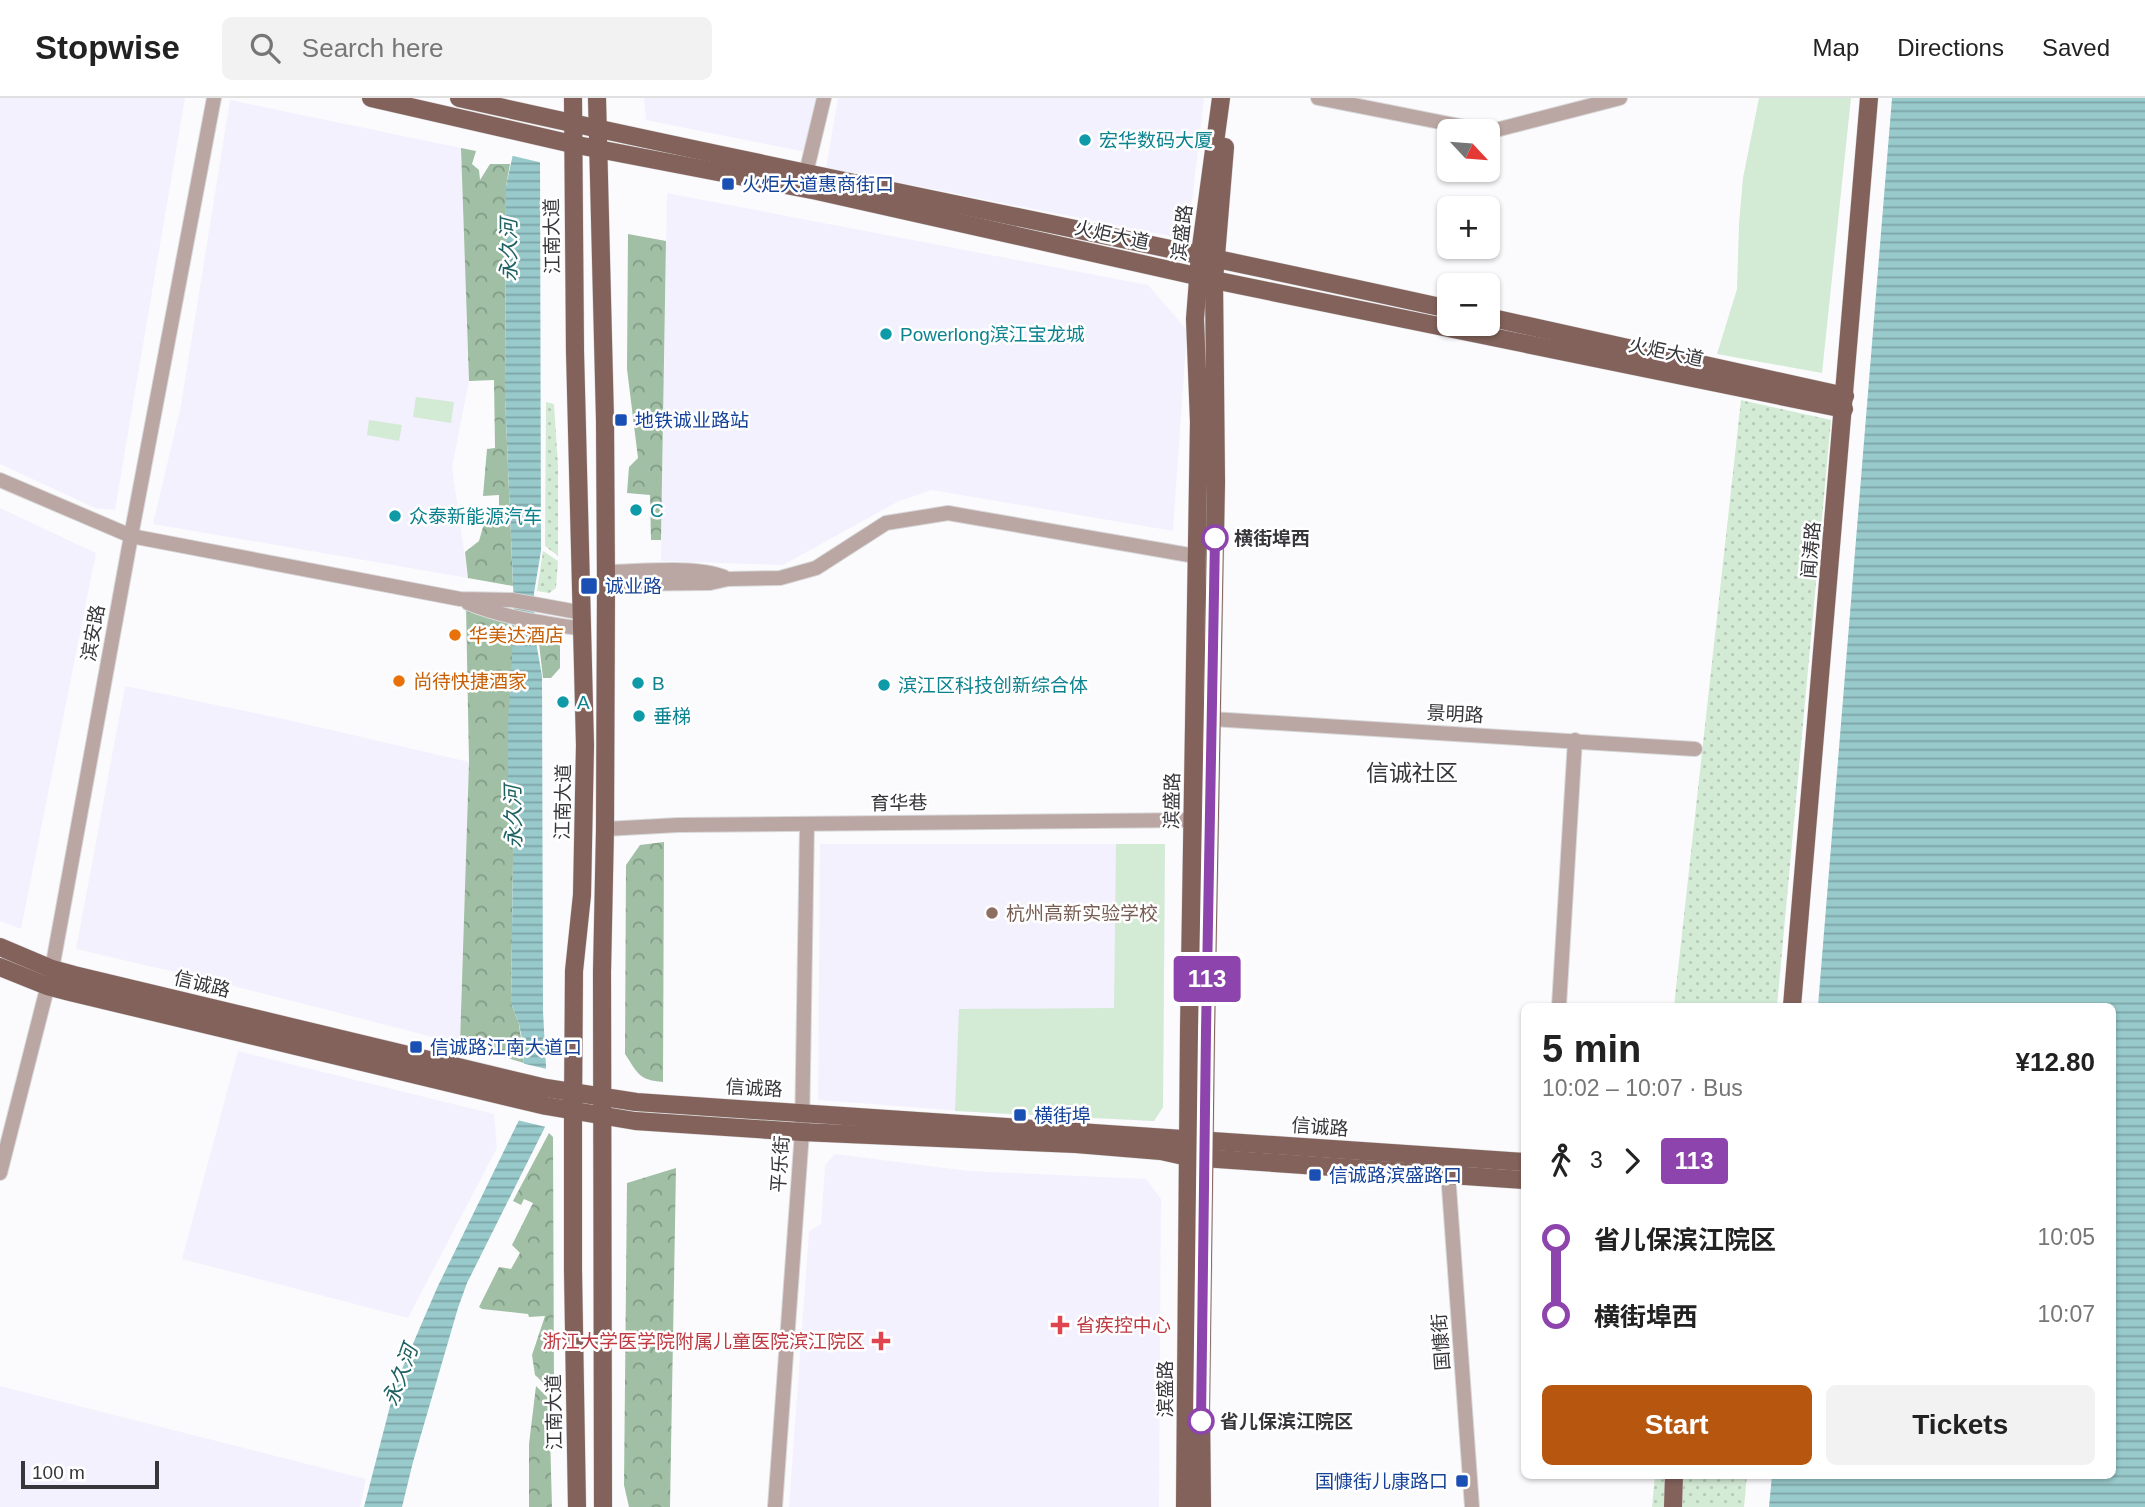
<!DOCTYPE html>
<html lang="en">
<head>
<meta charset="utf-8">
<style>
	body { margin:0; font-family:Arial,"Noto Sans SC",sans-serif; background:#f2f2f2; color:#222; height:100vh; display:flex; flex-direction:column; font-size:26px; white-space:nowrap }
	* { box-sizing:border-box; margin:0 }
	p { font-size:23px; color:#767676 }
	.icon { flex:none; width:38px; height:38px; fill:none; stroke:currentColor; stroke-width:2; stroke-linecap:round; stroke-linejoin:round }
	.map { position:relative; flex:1; overflow:hidden }
	.side { position:absolute; left:1521px; top:905px; width:595px; height:476px; display:flex; flex-direction:column; background:#fff; border-radius:10px; box-shadow:0 2px 5px #0004 }
	.side>* { flex:none }
	.badge { padding:0 14px; border-radius:5px; font-size:24px; line-height:46px }
	.needle { width:46px; rotate:116deg }
	.controls { position:absolute; left:1437px; top:21px; display:grid; gap:14px }
	.controls a { display:grid; place-items:center; width:63px; height:63px; border-radius:10px; background:#fff; box-shadow:0 2px 5px #0004; font-size:35px }
	.scale { position:absolute; left:21px; bottom:18px; width:138px; box-sizing:border-box; padding-left:7px; border:4px solid #37363b; border-top:0; font-size:19px; line-height:24px; white-space:nowrap; color:#37363b; -webkit-text-stroke:5px #fff; paint-order:stroke }
	.map>.badge { position:absolute; translate:-50% -50%; box-shadow:0 0 0 4px #fff }
	.legs { display:flex; align-items:center; gap:10px; height:77px; padding:0 21px; font-size:23px }
	.legs p { margin-inline-start:auto }
	.overview { display:flex; align-items:center; justify-content:space-between; height:119px; padding:0 21px }
	h1 { font-size:38px; font-weight:700; line-height:52px }
	.cta { display:flex; gap:14px; margin-top:auto; padding:14px 21px }
	.cta a { flex:1; height:80px; border-radius:10px; background:#b6560f; color:#fff; font-size:28px; font-weight:700; line-height:80px; text-align:center }
	.cta a+a { background:#f2f2f2; color:#222 }
	ul { padding:0 21px; list-style:none }
	li { display:flex; align-items:center; gap:24px; height:77px; font-size:26px }
	li i { display:grid; place-items:center; width:10px; height:100%; margin:0 9px; background:currentColor }
	li i::after { content:''; width:18px; height:18px; margin:-9px; border:5px solid; border-radius:50%; background:#fff }
	li p { margin-inline-start:auto }
	li:first-child i { background:linear-gradient(#0000 50%,currentColor 0) }
	li:last-child i { background:linear-gradient(currentColor 50%,#0000 0) }
	header { display:flex; align-items:center; gap:42px; box-sizing:border-box; height:98px; padding:0 35px; background:#fff; border-bottom:2px solid #e0e0e0 }
	header strong { font-size:33px }
	nav { display:flex; gap:38px; margin-inline-start:auto; font-size:24px }
	.search { width:490px; height:63px; background:#f2f2f2; display:flex; align-items:center; gap:18px; box-sizing:border-box; padding:0 24px; border-radius:10px; color:#767676; font-size:26px }
	.map>svg:first-child { display:block }
	.built { fill:#f4f1fe }
	.grass { fill:url(#grass-dots) }
	.forest { fill:url(#forest-crowns) }
	.park { fill:#d3ead5 }
	.water { fill:url(#water-rules) }
	.pier { fill:#fbfbfd }
	.lines { fill:none; stroke-linecap:round; stroke-linejoin:round }
	.minor-casing { stroke:#d8d8da; stroke-width:16 }
	.major-casing { stroke:#d8d8da; stroke-width:19 }
	.minor { stroke:#baa7a3; stroke-width:14 }
	.major { stroke:#82625b; stroke-width:18 }
	.line-1-casing { stroke:#fff; stroke-width:16 }
	.line-1 { stroke:#8e44ad; stroke-width:10 }
	.culture-dot { fill:#0f9aa8; stroke:#fff; stroke-width:2.5 }
	.transit-dot { fill:#1a4fb4; stroke:#fff; stroke-width:2.5 }
	.stop-1-dot { fill:#fff; stroke:#8e44ad; stroke-width:3.5 }
	.food-dot { fill:#e8710a; stroke:#fff; stroke-width:2.5 }
	.education-dot { fill:#8d6e63; stroke:#fff; stroke-width:2.5 }
	.health-dot { fill:#e0444e; stroke:#fff; stroke-width:2.5 }
	.labels { text-anchor:middle; dominant-baseline:central; stroke-width:5; stroke-linejoin:round; paint-order:stroke }
	.culture-label { font-size:19px; fill:#0d838f; stroke:#fff; text-anchor:start }
	.transit-label { font-size:19px; fill:#164399; stroke:#fff; text-anchor:start }
	.street-label { font-size:19px; fill:#37363b; stroke:#fff }
	.stop-label { font-size:19px; font-weight:bold; fill:#37363b; stroke:#fff; text-anchor:start }
	.food-label { font-size:19px; fill:#c56008; stroke:#fff; text-anchor:start }
	.education-label { font-size:19px; fill:#785e54; stroke:#fff; text-anchor:start }
	.health-label { font-size:19px; fill:#be3a42; stroke:#fff; text-anchor:start }
	.water-label { font-size:21px; font-style:italic; fill:#1e6163; stroke:#fff }
	.quarter-label { font-size:23px; fill:#37363b; stroke:#fff }
</style>
</head>
<body>
<header>
<strong>Stopwise</strong>
<div class="search"><svg class="icon" aria-label="search" viewBox="0 0 24 24"><circle cx="10" cy="10" r="6"/><path d="M15 15l6 6"/></svg>Search here</div>
<nav><a>Map</a><a>Directions</a><a>Saved</a></nav>
</header>
<div class="map">
<svg width="2145" height="1409" viewBox="0 0 2145 1409">
	<defs>
		<pattern id="grass-dots" width="8" height="8" patternUnits="userSpaceOnUse" patternTransform="scale(1.75)"><rect width="8" height="8" fill="#d3ead5"/><path d="M2 2h.1M6 6h.1" fill="none" stroke="#b6c9b8" stroke-width="1.8" stroke-linecap="round"/></pattern>
		<pattern id="forest-crowns" width="20" height="18" patternUnits="userSpaceOnUse" patternTransform="scale(1.75)"><rect width="20" height="18" fill="#a0bfa4"/><path d="M2 6a3 3 0 1 1 6 0M12 15a3 3 0 1 1 6 0" fill="none" stroke="#839c87"/></pattern>
		<pattern id="water-rules" width="6" height="5" patternUnits="userSpaceOnUse" patternTransform="scale(1.75)"><rect width="6" height="5" fill="#98c9cb"/><path d="M0 2.5h6" fill="none" stroke="#7da4a6"/></pattern>
	</defs>
	<rect width="100%" height="100%" fill="#fbfbfd"/>
	<g class="built">
		<polygon points="0,0 185,0 115,412 95,410 0,366"/>
		<polygon points="644,0 816,0 805,54 646,22"/>
		<polygon points="838,0 1204,0 1189,129 1175,139 826,70"/>
		<polygon points="230,2 461,50 469,283 452,370 468,480 153,426 181,307"/>
		<polygon points="667,95 1148,187 1187,232 1173,433 932,392 899,403 783,467 661,463"/>
		<polygon points="0,410 96,455 21,831 0,823"/>
		<polygon points="125,588 288,622 469,664 460,946 222,885 76,851"/>
		<polygon points="820,746 1165,746 1163,1009 1154,1023 1002,1016 818,1002"/>
		<polygon points="238,953 494,1016 497,1050 408,1220 182,1161"/>
		<polygon points="835,1056 969,1073 1146,1081 1161,1101 1159,1409 789,1409 809,1133 821,1126 825,1067"/>
		<polygon points="0,1288 366,1381 360,1409 0,1409"/>
	</g>
	<g class="grass">
		<polygon points="1741,302 1831,322 1777,908 1674,908"/>
		<polygon points="546,304 554,306 558,368 558,458 545,448"/>
		<polygon points="543,453 558,463 556,490 549,495 537,493"/>
		<polygon points="1655,1377 1747,1377 1744,1409 1652,1409"/>
	</g>
	<g class="forest">
		<polygon points="461,50 476,53 472,66 479,72 480,82 490,66 510,66 506,88 505,298 513,488 468,480 465,454 479,443 485,422 499,424 499,397 483,398 487,351 495,350 494,282 469,283"/>
		<polygon points="628,136 666,143 661,442 651,442 650,397 627,395 629,369 638,360 627,271"/>
		<polygon points="466,508 514,524 508,689 514,689 511,905 519,926 524,965 460,946 469,664"/>
		<polygon points="538,537 551,538 560,546 560,570 551,580 543,580"/>
		<path d="M664 744 663 984C639 982 638 976 625 956L626 767 640 747Z"/>
		<polygon points="549,1035 553,1039 554,1295 535,1277 532,1257 545,1218 529,1219 528,1216 482,1211 479,1209 499,1169 511,1171 520,1155 512,1147 533,1105 524,1101 521,1107 513,1103"/>
		<polygon points="676,1070 670,1409 629,1409 624,1387 627,1085"/>
		<polygon points="536,1288 549,1301 552,1409 529,1409 529,1346"/>
	</g>
	<g class="park">
		<polygon points="1759,0 1851,0 1822,275 1717,256 1737,191 1739,126 1743,80"/>
		<polygon points="416,299 454,304 451,325 413,319"/>
		<polygon points="369,322 402,327 399,343 367,337"/>
		<polygon points="1116,746 1165,746 1163,1009 1154,1023 955,1013 959,911 1114,910"/>
	</g>
	<g class="water">
		<polygon points="1892,0 2145,0 2145,1409 1769,1409 1772,1377 2112,1377 2112,908 1818,908"/>
		<polygon points="515,47 540,54 541,453 534,495 535,538 542,578 543,913 546,969 545,1029 467,1185 458,1210 413,1364 402,1409 364,1409 396,1285 437,1190 519,1022 524,965 523,946 519,926 511,905 514,689 508,689 508,623 513,540 515,540 515,533 505,298 506,88"/>
	</g>
	<g class="pier">
		<polygon points="508,0 540,0 543,65 509,57 511,46"/>
		<polygon points="521,965 547,971 546,1029 517,1022"/>
	</g>
	<g class="lines">
		<g class="minor-casing">
			<g id="minor">
				<polyline points="1318,0 1485,33"/>
				<polyline points="1488,34 1620,0"/>
				<polyline points="806,75 824,0"/>
				<polyline points="0,382 131,438 460,501 512,502 583,515"/>
				<path d="M606 474C638 474 695 467 724 479"/>
				<polyline points="606,486 710,485 728,481 780,480 816,470 886,425 948,415 1195,458"/>
				<path d="M468 505C505 520 544 525 583 531"/>
				<polyline points="1212,621 1695,651"/>
				<polyline points="605,731 678,727 1192,722"/>
				<polyline points="1559,908 1575,642"/>
				<polyline points="0,1075 52,871 131,438 214,0"/>
				<polyline points="1448,1075 1472,1409"/>
				<polyline points="775,1409 802,1034 807,726"/>
			</g>
		</g>
		<g class="major-casing">
			<g id="major">
				<polyline points="371,0 572,46 817,93 1214,182 1844,311"/>
				<path d="M459 0C788 74 1120 138 1449 211"/>
				<polyline points="573,0 575,253 585,647 582,797 574,873 573,1012 573,1172 577,1409"/>
				<polyline points="597,0 605,322 606,486 605,731 602,874 603,1409"/>
				<polyline points="1488,219 1845,298"/>
				<polyline points="0,849 52,871 74,877 546,990 636,1004 1524,1064"/>
				<polyline points="0,869 47,888 70,894 546,1008 635,1023 802,1034 1076,1046 1161,1053 1188,1059 1524,1082"/>
				<polyline points="1792,908 1869,0"/>
				<polyline points="1185,1409 1189,932 1199,324 1195,221 1200,156 1221,0"/>
				<polyline points="1202,1409 1201,1310 1206,934 1216,384 1214,182 1225,49"/>
				<polyline points="1673,1409 1674,1377"/>
			</g>
		</g>
		<use href="#minor" class="minor"/>
		<use href="#major" class="major"/>
	</g>
	<g class="lines">
		<g class="line-1-casing">
			<polyline id="line-1" points="1201,1323 1206,934 1215,440"/>
		</g>
		<use href="#line-1" class="line-1"/>
	</g>
	<g class="culture-dot">
		<circle cx="1085" cy="42" r="7"/>
		<circle cx="886" cy="236" r="7"/>
		<circle cx="636" cy="412" r="7"/>
		<circle cx="395" cy="418" r="7"/>
		<circle cx="638" cy="585" r="7"/>
		<circle cx="884" cy="587" r="7"/>
		<circle cx="563" cy="604" r="7"/>
		<circle cx="639" cy="618" r="7"/>
	</g>
	<g class="transit-dot">
		<rect x="721" y="79" width="14" height="14" rx="3.5"/>
		<rect x="614" y="315" width="14" height="14" rx="3.5"/>
		<rect x="580" y="479" width="18" height="18" rx="3.5"/>
		<rect x="409" y="942" width="14" height="14" rx="3.5"/>
		<rect x="1013" y="1010" width="14" height="14" rx="3.5"/>
		<rect x="1308" y="1070" width="14" height="14" rx="3.5"/>
		<rect x="1455" y="1376" width="14" height="14" rx="3.5"/>
	</g>
	<g class="stop-1-dot">
		<circle cx="1215" cy="440" r="12"/>
		<circle cx="1201" cy="1323" r="12"/>
	</g>
	<g class="food-dot">
		<circle cx="455" cy="537" r="7"/>
		<circle cx="399" cy="583" r="7"/>
	</g>
	<circle class="education-dot" cx="992" cy="815" r="7"/>
	<g class="health-dot">
		<path d="M1056.5 1216.5h7v7h7v7h-7v7h-7v-7h-7v-7h7z"/>
		<path d="M877.5 1232.5h7v7h7v7h-7v7h-7v-7h-7v-7h7z"/>
	</g>
	<g class="labels">
		<g class="culture-label">
			<text x="1099" y="42">宏华数码大厦</text>
			<text x="900" y="236">Powerlong滨江宝龙城</text>
			<text x="650" y="412">C</text>
			<text x="409" y="418">众泰新能源汽车</text>
			<text x="652" y="585">B</text>
			<text x="898" y="587">滨江区科技创新综合体</text>
			<text x="577" y="604">A</text>
			<text x="653" y="618">垂梯</text>
		</g>
		<g class="transit-label">
			<text x="742" y="86">火炬大道惠商街口</text>
			<text x="635" y="322">地铁诚业路站</text>
			<text x="605" y="488">诚业路</text>
			<text x="430" y="949">信诚路江南大道口</text>
			<text x="1034" y="1017">横街埠</text>
			<text x="1329" y="1077">信诚路滨盛路口</text>
			<text x="1448" y="1383" text-anchor="end">国慷街儿康路口</text>
		</g>
		<g class="street-label">
			<text transform="translate(1182 135) rotate(-83)">滨盛路</text>
			<text transform="translate(1112 137) rotate(12)">火炬大道</text>
			<text transform="translate(552 138) rotate(-91)">江南大道</text>
			<text transform="translate(1666 254) rotate(12)">火炬大道</text>
			<text transform="translate(1811 452) rotate(-85)">闻涛路</text>
			<text transform="translate(93 535) rotate(-80)">滨安路</text>
			<text transform="translate(1455 616) rotate(3)">景明路</text>
			<text transform="translate(1172 703) rotate(-89)">滨盛路</text>
			<text transform="translate(563 704) rotate(-89)">江南大道</text>
			<text transform="translate(899 705) rotate(-1)">育华巷</text>
			<text transform="translate(202 886) rotate(14)">信诚路</text>
			<text transform="translate(754 990) rotate(3)">信诚路</text>
			<text transform="translate(1320 1029) rotate(4)">信诚路</text>
			<text transform="translate(780 1066) rotate(-86)">平乐街</text>
			<text transform="translate(1441 1244) rotate(-94)">国慷街</text>
			<text transform="translate(1165 1291) rotate(-90)">滨盛路</text>
			<text transform="translate(554 1314) rotate(-91)">江南大道</text>
		</g>
		<g class="stop-label">
			<text x="1234" y="440">横街埠西</text>
			<text x="1220" y="1323">省儿保滨江院区</text>
		</g>
		<g class="food-label">
			<text x="469" y="537">华美达酒店</text>
			<text x="413" y="583">尚待快捷酒家</text>
		</g>
		<g class="education-label">
			<text x="1006" y="815">杭州高新实验学校</text>
		</g>
		<g class="health-label">
			<text x="1076" y="1227">省疾控中心</text>
			<text x="865" y="1243" text-anchor="end">浙江大学医学院附属儿童医院滨江院区</text>
		</g>
		<g class="water-label">
			<text transform="translate(508 152) rotate(-90)">永久河</text>
			<text transform="translate(513 719) rotate(-91)">永久河</text>
			<text transform="translate(400 1277) rotate(-70)">永久河</text>
		</g>
		<g class="quarter-label">
			<text x="1412" y="675">信诚社区</text>
		</g>
	</g>
</svg>
<div class="controls">
<a><svg class="needle" viewBox="-14 -14 28 28"><path d="M0-13l5 13h-10z" fill="#e53935"/><path d="M0 13l5-13h-10z" fill="#767676"/></svg></a>
<a>+</a>
<a>−</a>
</div>
<div class="scale">100 m</div>
<b class="badge" style="left:1207px;top:881px;background:#8e44ad;color:#fff">113</b>
<section class="side">
<div class="overview"><div><h1>5 min</h1><p>10:02 – 10:07 · Bus</p></div><b>¥12.80</b></div>
<div class="legs"><svg class="icon" aria-label="walk" viewBox="0 0 24 24"><circle cx="13" cy="4" r="2"/><path d="M13 8l-2 6 4 7M11 14l-3 7M7 12l3-4h3l4 4"/></svg>3<svg class="icon" aria-label="forward" viewBox="0 0 24 24"><path d="M9 5l7 7-7 7"/></svg><b class="badge" style="background:#8e44ad;color:#fff">113</b></div>
<ul>
<li><i style="color:#8e44ad"></i><b>省儿保滨江院区</b><p>10:05</p></li>
<li><i style="color:#8e44ad"></i><b>横街埠西</b><p>10:07</p></li>
</ul>
<div class="cta"><a>Start</a><a>Tickets</a></div>
</section>
</div>
</body>
</html>
